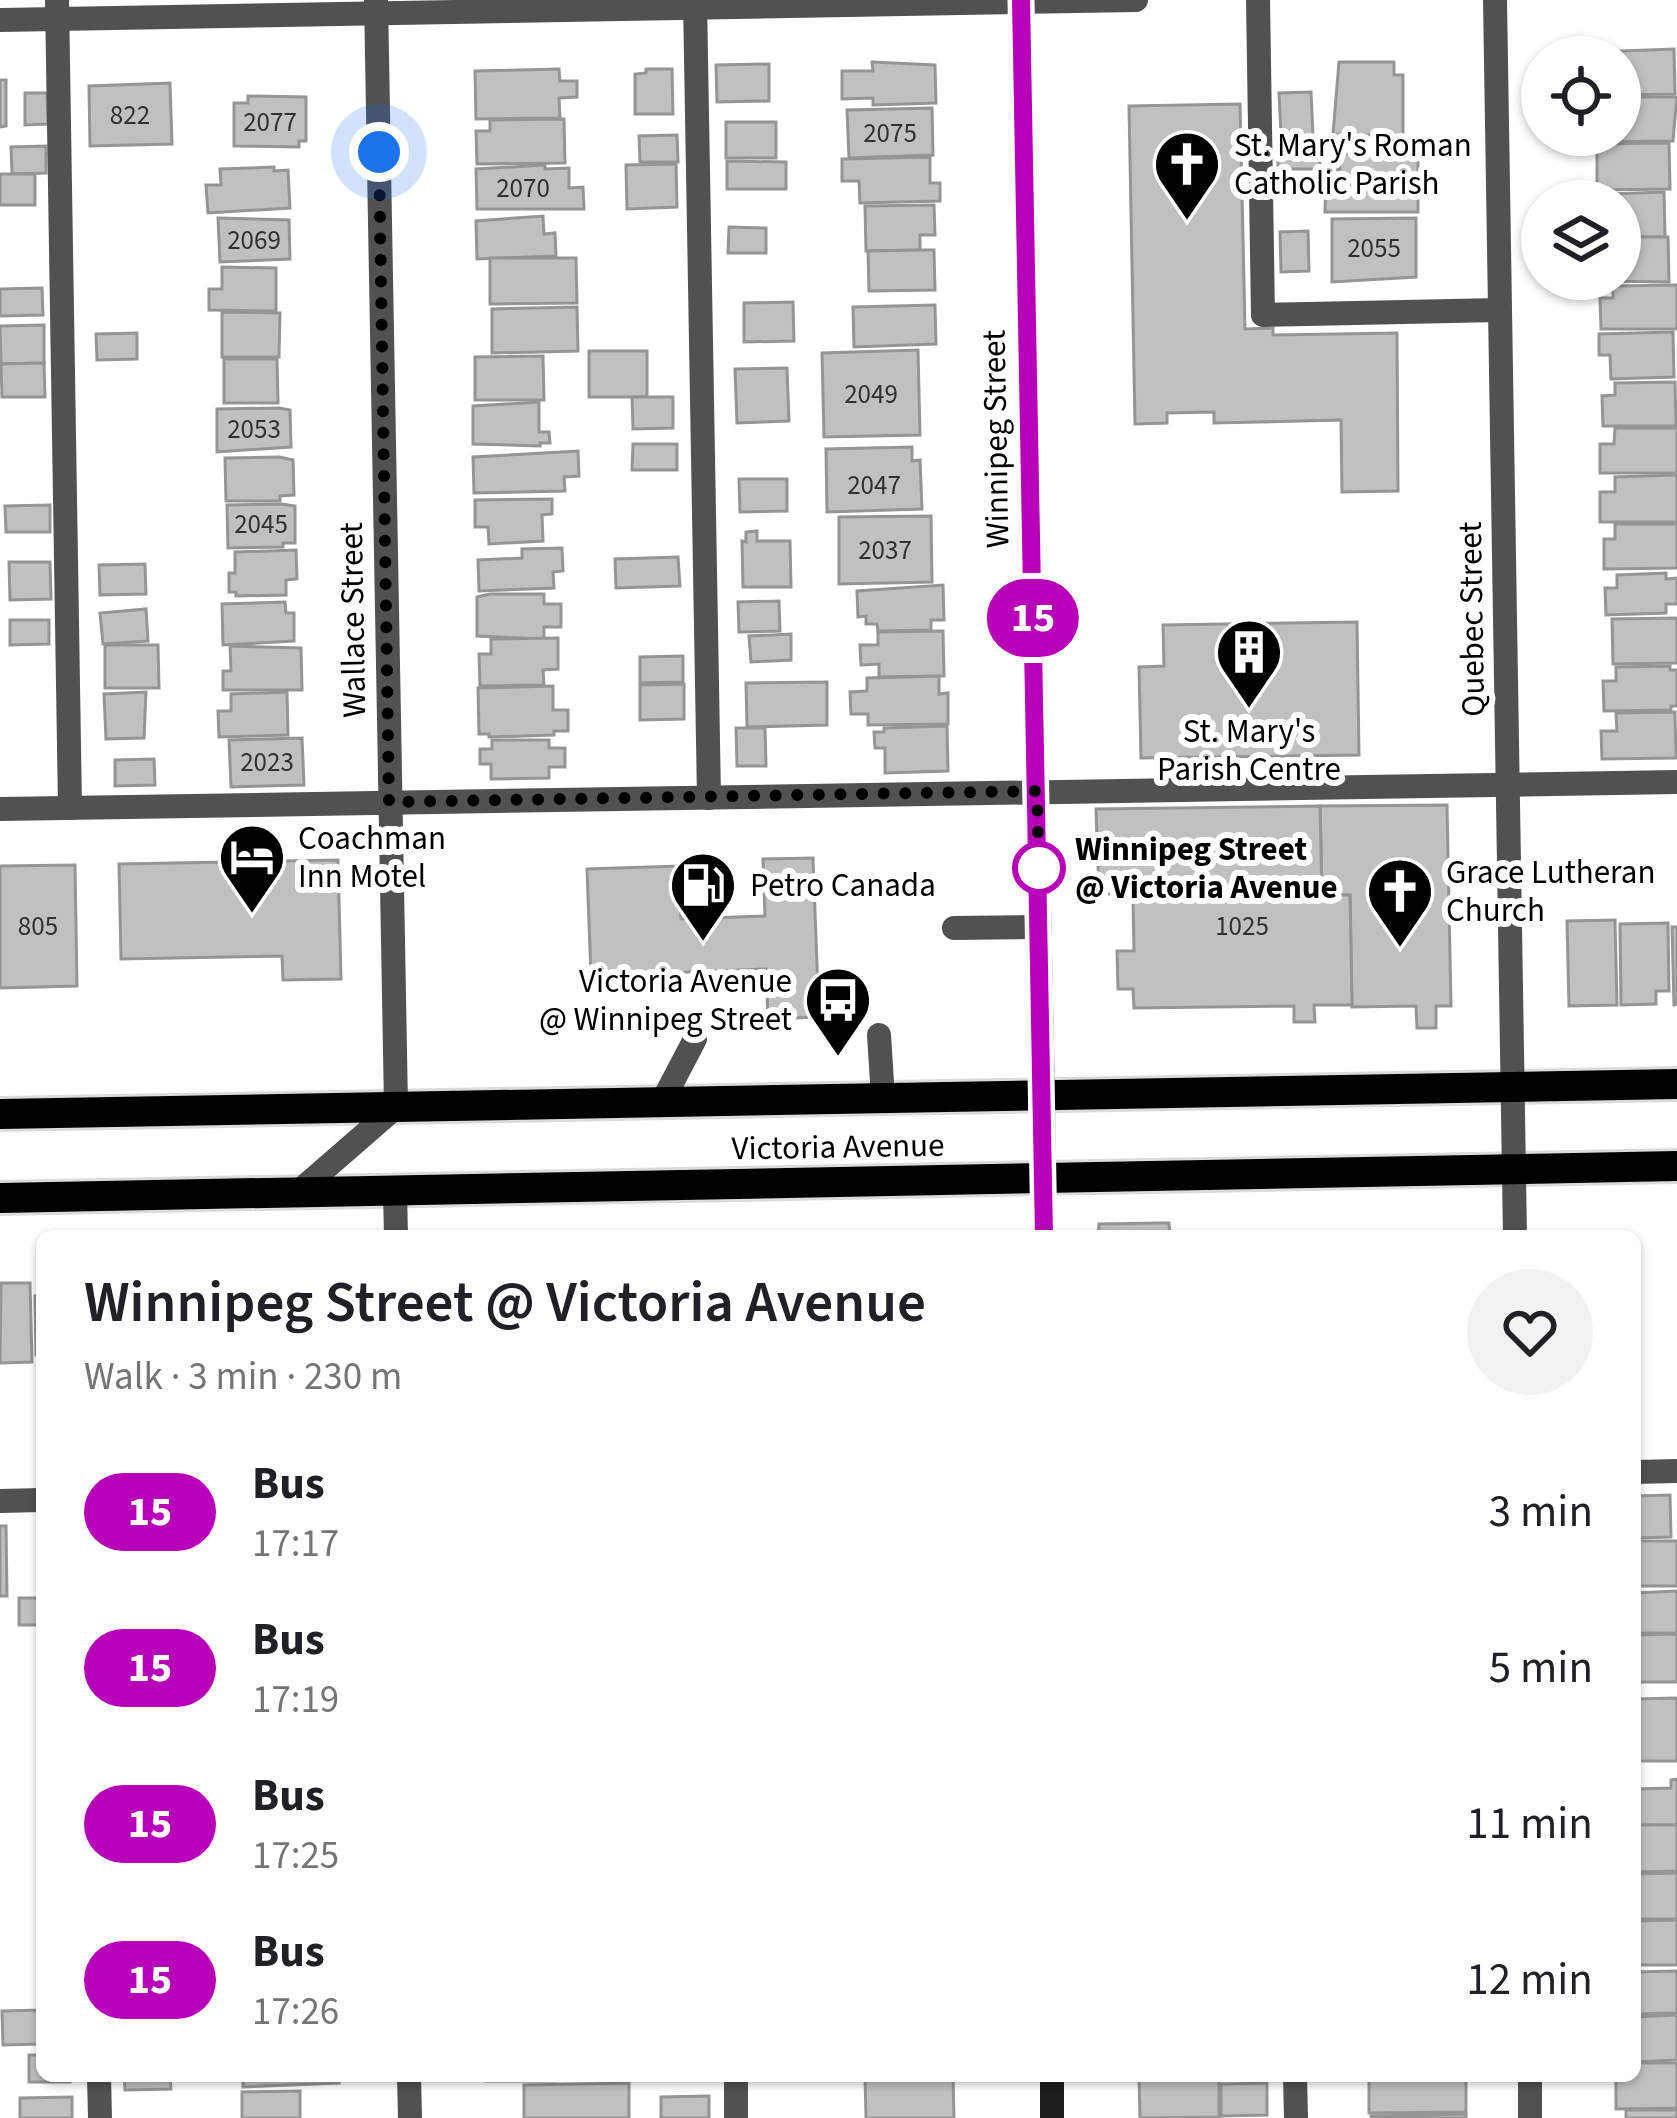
<!DOCTYPE html>
<html lang="en">
<head>
<meta charset="utf-8">
<style>
	body { margin:0; font-family:"Source Sans 3",sans-serif; background:#f2f2f2; color:#202124; height:100vh; display:flex; flex-direction:column; font-size:45px; white-space:nowrap }
	* { box-sizing:border-box; margin:0 }
	p { font-size:39px; color:#757577 }
	.icon { flex:none; width:66px; height:66px; fill:none; stroke:currentColor; stroke-width:2; stroke-linecap:round; stroke-linejoin:round }
	.map { position:relative; flex:1; overflow:hidden }
	.sheet { position:absolute; left:36px; top:1230px; width:1605px; height:852px; display:flex; flex-direction:column; background:#fff; border-radius:18px; box-shadow:0 3px 9px #0004 }
	.sheet>* { flex:none }
	.badge { padding:0 24px; border-radius:39px; font-size:42px; line-height:78px }
	.buttons { position:absolute; left:1521px; top:36px; display:grid; gap:24px }
	.buttons a { display:grid; place-items:center; width:120px; height:120px; border-radius:50%; background:#fff; box-shadow:0 3px 9px #0004; font-size:60px }
	.you { position:absolute; width:60px; height:60px; margin:-30px; border:9px solid #fff; border-radius:50%; background:#1a73e8; box-shadow:0 0 0 18px #1a73e833 }
	.map>.badge { position:absolute; translate:-50% -50%; box-shadow:0 0 0 6px #fff }
	.round { display:grid; place-items:center; flex:none; width:126px; height:126px; border-radius:63px; background:#f2f2f2 }
	.summary { display:flex; align-items:center; justify-content:space-between; height:204px; padding:0 48px }
	h1 { font-size:57px; font-weight:600; line-height:90px }
	ul { padding:0; list-style:none }
	li { display:flex; align-items:center; gap:36px; height:156px; padding:0 48px }
	li div { flex:1 }
	li b { display:block; font-size:45px }
	li em { font-style:normal }
	li .badge { min-width:132px; font-weight:700; text-align:center }
	.map>svg:first-child { display:block }
	.building { fill:#c0c0c0; stroke:#959595; stroke-width:3 }
	.lines { fill:none; stroke-linecap:round; stroke-linejoin:round }
	.primary-casing { stroke:#dbdbdb; stroke-width:36 }
	.service { stroke:#515151; stroke-width:24 }
	.minor { stroke:#515151; stroke-width:24 }
	.tertiary { stroke:#515151; stroke-width:24 }
	.secondary { stroke:#1e1e1e; stroke-width:24 }
	.primary { stroke:#000; stroke-width:30 }
	.line-casing { stroke:#fff; stroke-width:27 }
	.line { stroke:#b700b7; stroke-width:18 }
	.walk { stroke:#000; stroke-width:12; stroke-dasharray:0 21.6 }
	.stop-dot { fill:#fff; stroke:#b700b7; stroke-width:6 }
	.labels { text-anchor:middle; dominant-baseline:central; stroke-width:12; stroke-linejoin:round; paint-order:stroke }
	.number-label { font-size:27px; fill:#303030 }
	.poi-label { font-size:33px; fill:#000; stroke:#fff; text-anchor:start }
	.street-label { font-size:33px; fill:#000; stroke:#fff }
	.stop-label { font-size:33px; font-weight:bold; fill:#000; stroke:#fff; text-anchor:start }
</style>
</head>
<body>
<div class="map">
<svg width="1677" height="2118" viewBox="0 0 1677 2118">
	<rect width="100%" height="100%" fill="#fff"/>
	<g class="building">
		<polygon points="1674,49 1675,94 1620,95 1620,57 1594,57 1594,52"/>
		<polygon points="872,62 935,65 936,103 873,105 873,98 842,99 842,71 873,71"/>
		<polygon points="1339,62 1394,62 1394,75 1403,75 1403,136 1333,134"/>
		<polygon points="769,64 769,101 717,102 716,65"/>
		<polygon points="559,69 560,81 577,81 577,97 559,98 560,118 476,119 475,71"/>
		<polygon points="646,69 672,69 673,114 635,114 635,74 646,73"/>
		<polygon points="0,80 6,80 6,126 0,127"/>
		<polygon points="170,83 172,144 90,146 89,86"/>
		<polygon points="1311,92 1313,135 1281,136 1279,93"/>
		<polygon points="25,93 47,93 48,124 25,125"/>
		<polygon points="248,96 306,97 306,141 299,141 299,147 234,146 234,103 248,103"/>
		<polygon points="1620,97 1677,97 1673,141 1596,142 1596,135 1620,135"/>
		<polygon points="1240,104 1245,329 1273,328 1273,335 1397,333 1398,491 1342,492 1341,420 1214,423 1214,412 1167,413 1167,423 1135,424 1129,106"/>
		<polygon points="932,108 933,155 849,158 847,110"/>
		<polygon points="564,119 565,163 477,164 476,131 490,131 490,120"/>
		<rect x="726" y="122" width="50" height="36"/>
		<polygon points="677,135 678,162 640,162 639,136"/>
		<rect x="1278" y="138" width="42" height="31"/>
		<polygon points="1669,143 1670,189 1597,190 1597,144"/>
		<polygon points="46,146 46,173 12,174 11,147"/>
		<polygon points="1340,154 1418,154 1418,212 1325,212 1326,170 1340,169"/>
		<polygon points="930,157 930,183 940,183 940,201 860,203 859,181 842,181 842,159"/>
		<polygon points="727,161 786,162 786,189 727,189"/>
		<polygon points="676,164 677,207 627,209 626,165"/>
		<polygon points="545,165 545,169 569,168 569,188 583,187 584,209 477,209 476,169"/>
		<polygon points="274,167 274,171 288,170 290,208 208,213 206,185 221,185 220,169"/>
		<rect x="0" y="174" width="35" height="31"/>
		<polygon points="1664,192 1665,237 1620,237 1620,201 1610,201 1610,194"/>
		<polygon points="934,205 935,235 920,235 920,250 866,251 865,206"/>
		<polygon points="543,216 544,234 555,233 556,256 477,259 476,221"/>
		<polygon points="218,218 289,220 290,259 220,262"/>
		<polygon points="1416,218 1416,277 1332,282 1332,219"/>
		<polygon points="729,227 766,228 766,253 728,253"/>
		<polygon points="1308,231 1309,271 1281,272 1280,232"/>
		<polygon points="1620,237 1668,237 1669,282 1598,281 1620,279"/>
		<polygon points="920,250 934,250 935,290 869,291 868,251"/>
		<polygon points="490,258 576,258 577,303 490,304"/>
		<polygon points="222,267 276,268 276,311 209,310 209,289 222,289"/>
		<polygon points="1677,285 1677,329 1601,329 1600,298 1613,298 1613,286"/>
		<polygon points="42,288 43,315 0,316 0,289"/>
		<polygon points="793,302 794,341 744,342 744,303"/>
		<polygon points="935,305 936,344 854,347 853,307"/>
		<polygon points="577,307 578,351 492,353 492,309"/>
		<polygon points="222,312 280,313 279,357 222,357"/>
		<polygon points="44,325 44,363 1,364 0,326"/>
		<polygon points="1673,332 1674,377 1611,379 1610,355 1599,355 1599,334"/>
		<polygon points="137,333 137,359 97,360 96,334"/>
		<polygon points="918,350 920,435 824,437 822,353"/>
		<rect x="589" y="351" width="58" height="46"/>
		<polygon points="543,356 544,400 475,400 475,357"/>
		<polygon points="224,359 277,359 278,403 224,403"/>
		<polygon points="44,363 45,397 2,397 1,364"/>
		<polygon points="787,368 789,421 737,423 735,369"/>
		<polygon points="1675,382 1676,426 1603,426 1602,396 1615,395 1615,383"/>
		<polygon points="632,397 673,397 673,428 633,429"/>
		<polygon points="539,402 539,432 549,432 550,443 540,443 540,446 473,444 473,406"/>
		<polygon points="279,408 290,410 291,447 217,452 217,409"/>
		<polygon points="1615,428 1677,428 1677,473 1600,473 1600,444 1614,444"/>
		<polygon points="633,444 677,444 677,470 632,470"/>
		<polygon points="912,447 912,461 920,460 922,509 827,512 826,449"/>
		<polygon points="578,451 579,476 564,477 565,491 474,493 473,457"/>
		<polygon points="279,457 293,460 294,495 280,496 280,501 226,501 225,458"/>
		<polygon points="1677,475 1677,522 1600,522 1600,492 1615,492 1615,477"/>
		<polygon points="739,479 787,479 787,511 740,512"/>
		<polygon points="552,499 552,514 542,515 543,541 489,544 488,527 475,527 475,500"/>
		<polygon points="282,504 295,506 295,543 283,543 283,547 228,548 227,505"/>
		<polygon points="50,505 50,532 6,532 5,506"/>
		<polygon points="931,516 932,582 839,584 839,517"/>
		<polygon points="1615,524 1677,524 1677,568 1604,569 1604,539 1615,539"/>
		<polygon points="757,531 757,541 790,541 791,587 743,587 742,541 746,542 746,532"/>
		<polygon points="562,548 563,571 553,572 554,588 479,591 478,560 522,558 522,549"/>
		<polygon points="296,550 297,579 286,580 286,595 236,596 236,592 229,592 229,573 235,573 235,552"/>
		<polygon points="678,557 680,586 616,588 615,559"/>
		<polygon points="9,562 50,562 51,599 10,600"/>
		<polygon points="145,564 146,594 100,595 99,565"/>
		<polygon points="1666,573 1666,579 1677,578 1677,604 1666,604 1666,613 1606,615 1605,588 1617,588 1617,575"/>
		<polygon points="943,585 944,620 931,620 931,630 878,631 877,624 866,624 866,616 858,617 857,591"/>
		<polygon points="490,594 544,594 544,604 561,604 561,627 544,627 544,639 477,636 477,597"/>
		<polygon points="779,601 780,631 739,632 738,602"/>
		<polygon points="285,602 286,613 294,613 294,641 223,645 222,604"/>
		<polygon points="146,609 148,641 103,644 100,613"/>
		<polygon points="1677,618 1677,663 1613,664 1612,619"/>
		<polygon points="10,620 49,620 49,644 10,645"/>
		<polygon points="1357,622 1359,755 1141,758 1139,667 1164,666 1163,625"/>
		<polygon points="943,631 944,676 879,677 879,664 861,665 860,645 878,645 878,632"/>
		<polygon points="791,634 791,660 751,662 749,636"/>
		<polygon points="558,638 558,669 543,670 544,685 480,686 479,654 491,654 491,639"/>
		<polygon points="105,645 158,645 159,688 105,688"/>
		<polygon points="230,646 301,648 302,690 223,690 223,671 231,671"/>
		<polygon points="683,656 683,682 640,683 640,657"/>
		<polygon points="1670,666 1670,670 1677,670 1677,706 1671,706 1671,710 1604,711 1603,681 1616,681 1616,667"/>
		<polygon points="939,676 939,694 948,693 948,724 868,725 868,714 851,714 850,692 867,691 867,678"/>
		<polygon points="827,682 827,725 747,727 746,683"/>
		<polygon points="684,684 684,719 640,720 640,685"/>
		<polygon points="553,686 553,710 568,710 568,731 554,731 554,735 489,737 489,734 479,734 478,688"/>
		<polygon points="146,692 144,738 106,739 104,694"/>
		<polygon points="287,692 288,735 219,737 218,711 231,711 231,694"/>
		<polygon points="1675,712 1676,758 1602,759 1601,731 1617,731 1616,713"/>
		<polygon points="947,726 948,771 885,773 885,748 875,748 874,732 884,732 884,728"/>
		<polygon points="736,728 765,728 766,766 737,766"/>
		<polygon points="302,738 304,785 231,787 229,740"/>
		<polygon points="492,740 549,740 549,748 565,748 565,767 549,767 549,778 491,779 491,764 480,764 480,749 492,749"/>
		<polygon points="154,759 155,785 115,786 115,760"/>
		<polygon points="1447,805 1451,1006 1436,1006 1436,1028 1417,1028 1416,1006 1352,1007 1350,895 1322,895 1320,806"/>
		<polygon points="1320,806 1322,895 1350,895 1352,1005 1314,1005 1315,1022 1294,1022 1294,1006 1134,1008 1133,989 1118,989 1117,951 1134,951 1133,901 1161,901 1161,893 1099,894 1096,809"/>
		<polygon points="813,858 819,1017 768,1019 766,969 591,976 587,869 679,866 681,919 765,916 763,859"/>
		<polygon points="338,860 341,979 283,980 282,956 121,959 119,864"/>
		<polygon points="75,865 77,986 0,988 0,866"/>
		<polygon points="1615,920 1617,1005 1569,1006 1567,921"/>
		<polygon points="1668,923 1669,991 1656,991 1656,1004 1621,1005 1620,924"/>
		<polygon points="1672,927 1677,927 1677,1004 1674,1005"/>
		<polygon points="1159,1223 1169,1223 1170,1236 1098,1236 1099,1224"/>
		<polygon points="1,1283 30,1283 32,1362 0,1363"/>
		<polygon points="35,1296 42,1296 42,1355 36,1355"/>
		<polygon points="1670,1495 1671,1537 1635,1538 1635,1496"/>
		<polygon points="0,1526 6,1526 7,1596 0,1596"/>
		<rect x="1635" y="1541" width="42" height="45"/>
		<polygon points="1677,1591 1677,1633 1635,1633 1635,1593"/>
		<rect x="19" y="1598" width="23" height="27"/>
		<polygon points="1677,1634 1677,1682 1635,1682 1635,1635"/>
		<polygon points="1677,1698 1677,1761 1637,1761 1636,1699"/>
		<polygon points="1677,1779 1677,1825 1635,1825 1635,1789 1671,1788 1671,1780"/>
		<polygon points="1635,1825 1677,1825 1677,1871 1635,1872"/>
		<polygon points="1677,1873 1677,1919 1635,1919 1635,1874"/>
		<polygon points="1677,1920 1677,1965 1635,1965 1635,1921"/>
		<polygon points="1677,1971 1677,2013 1635,2014 1635,1972"/>
		<polygon points="42,2010 42,2044 3,2045 2,2011"/>
		<polygon points="1677,2015 1677,2060 1635,2062 1635,2017"/>
		<polygon points="29,2055 42,2055 42,2076 70,2076 70,2082 29,2082"/>
		<polygon points="1635,2063 1677,2063 1677,2108 1616,2109 1616,2076 1635,2076"/>
		<polygon points="124,2076 170,2076 171,2089 125,2090"/>
		<polygon points="243,2076 338,2076 339,2083 243,2087"/>
		<rect x="486" y="2076" width="69" height="5"/>
		<polygon points="953,2076 954,2118 866,2118 865,2077"/>
		<polygon points="1139,2076 1219,2076 1219,2117 1140,2118"/>
		<polygon points="1369,2076 1466,2076 1466,2112 1369,2113"/>
		<polygon points="629,2083 629,2118 524,2118 524,2085"/>
		<polygon points="1267,2083 1267,2115 1221,2116 1221,2084"/>
		<polygon points="300,2091 300,2118 242,2118 242,2092"/>
		<polygon points="709,2096 709,2118 661,2118 661,2097"/>
		<polygon points="72,2097 72,2118 20,2118 20,2098"/>
		<rect x="1626" y="2110" width="51" height="8"/>
		<polygon points="1466,2114 1466,2118 1371,2118 1371,2116"/>
	</g>
	<g class="lines">
		<g class="primary-casing">
			<g id="primary">
				<polyline points="0,1114 1677,1084"/>
				<polyline points="0,1198 1677,1166"/>
			</g>
		</g>
		<g class="service">
			<polyline points="57,0 70,808"/>
			<polyline points="695,0 709,798"/>
			<polyline points="1258,0 1263,315 1500,310"/>
			<polyline points="0,809 1677,782"/>
			<polyline points="954,928 1040,927"/>
			<polyline points="879,1035 883,1098"/>
			<polyline points="662,1102 695,1039"/>
			<polyline points="1635,1472 1677,1471"/>
			<polyline points="0,1501 42,1500"/>
			<polyline points="99,2076 100,2118"/>
			<polyline points="736,2076 736,2118"/>
			<polyline points="1295,2076 1296,2118"/>
		</g>
		<g class="minor">
			<polyline points="1495,0 1515,1236"/>
			<polyline points="0,20 1136,0"/>
			<polyline points="395,1191 396,1236"/>
			<polyline points="297,1193 396,1107 376,0"/>
			<polyline points="409,2076 410,2118"/>
			<polyline points="1530,2076 1530,2118"/>
		</g>
		<polyline class="tertiary" points="1020,0 1043,1095"/>
		<g class="secondary">
			<polyline points="1043,1095 1044,1236"/>
			<polyline points="1052,2076 1052,2118"/>
		</g>
		<use href="#primary" class="primary"/>
	</g>
	<g class="lines">
		<g class="line-casing">
			<polyline id="line" points="1021,0 1044,1236"/>
		</g>
		<use href="#line" class="line"/>
		<polyline class="walk" points="379,152 389,802 1037,791 1039,881 1039,868"/>
	</g>
	<defs>
		<g id="church-pin" transform="scale(3.45)"><path d="M0 17L-7.5 6A9.5 9.5 0 1 1 7.5 6Z" fill="#000" stroke="#fff"/><path d="M-1.2-6h2.4v3.5h3.3v2.4h-3.3V6h-2.4V-.1h-3.3v-2.4h3.3Z" fill="#fff"/></g>
		<g id="building-pin" transform="scale(3.45)"><path d="M0 17L-7.5 6A9.5 9.5 0 1 1 7.5 6Z" fill="#000" stroke="#fff"/><path d="M-4-6H4V6H1V3H-1V6H-4ZM-2.5-4.3h1.7v1.8h-1.7ZM.8-4.3h1.7v1.8H.8ZM-2.5-1h1.7V.8h-1.7ZM.8-1h1.7V.8H.8Z" fill="#fff"/></g>
		<g id="hotel-pin" transform="scale(3.45)"><path d="M0 17L-7.5 6A9.5 9.5 0 1 1 7.5 6Z" fill="#000" stroke="#fff"/><path d="M-6-4.5h1.5V1H6V5H4.5V3h-9V5H-6ZM-4 0a1.8 1.8 0 1 1 3.6 0ZM.5 0V-2.5h3Q6-2.5 6 0Z" fill="#fff"/></g>
		<g id="fuel-pin" transform="scale(3.45)"><path d="M0 17L-7.5 6A9.5 9.5 0 1 1 7.5 6Z" fill="#000" stroke="#fff"/><path d="M-5.5-6h7V0h2V4h1.3V-2.5L3-4.5l.8-.8L6-3V5H2.5V1h-1V6h-7ZM-4.2-4.7v3.2H.2V-4.7Z" fill="#fff"/></g>
		<g id="bus-pin" transform="scale(3.45)"><path d="M0 17L-7.5 6A9.5 9.5 0 1 1 7.5 6Z" fill="#000" stroke="#fff"/><path d="M-5-6H5V4H4V6H2V4H-2V6H-4V4H-5ZM-3.5-4V0h7V-4ZM-3.5 1.2v1.5H-2V1.2ZM2 1.2v1.5H3.5V1.2Z" fill="#fff"/></g>
	</defs>
	<g fill-rule="evenodd">
		<use href="#church-pin" x="1187" y="164"/>
		<use href="#building-pin" x="1249" y="652"/>
		<use href="#hotel-pin" x="252" y="857"/>
		<use href="#fuel-pin" x="703" y="885"/>
		<use href="#church-pin" x="1400" y="891"/>
		<use href="#bus-pin" x="838" y="1000"/>
	</g>
	<circle class="stop-dot" cx="1039" cy="868" r="24"/>
	<g class="labels">
		<g class="number-label">
			<text x="130" y="115">822</text>
			<text x="270" y="122">2077</text>
			<text x="890" y="133">2075</text>
			<text x="523" y="188">2070</text>
			<text x="254" y="240">2069</text>
			<text x="1374" y="248">2055</text>
			<text x="871" y="394">2049</text>
			<text x="254" y="429">2053</text>
			<text x="874" y="485">2047</text>
			<text x="261" y="524">2045</text>
			<text x="885" y="550">2037</text>
			<text x="267" y="762">2023</text>
			<text x="38" y="926">805</text>
			<text x="1242" y="926">1025</text>
		</g>
		<g class="poi-label">
			<text x="1234" y="145">St. Mary's Roman<tspan x="1234" dy="38">Catholic Parish</tspan></text>
			<text x="1249" y="731" text-anchor="middle">St. Mary's<tspan x="1249" dy="38">Parish Centre</tspan></text>
			<text x="298" y="838">Coachman<tspan x="298" dy="38">Inn Motel</tspan></text>
			<text x="1446" y="872">Grace Lutheran<tspan x="1446" dy="38">Church</tspan></text>
			<text x="750" y="885">Petro Canada</text>
			<text x="792" y="981" text-anchor="end">Victoria Avenue<tspan x="792" dy="38">@ Winnipeg Street</tspan></text>
		</g>
		<g class="street-label">
			<text transform="translate(996 439) rotate(-91)">Winnipeg Street</text>
			<text transform="translate(1472 619) rotate(-91)">Quebec Street</text>
			<text transform="translate(353 620) rotate(-91)">Wallace Street</text>
			<text transform="translate(838 1147) rotate(-1)">Victoria Avenue</text>
		</g>
		<g class="stop-label">
			<text x="1075" y="849">Winnipeg Street<tspan x="1075" dy="38">@ Victoria Avenue</tspan></text>
		</g>
	</g>
</svg>
<div class="buttons">
<a><svg class="icon" aria-label="locate" viewBox="0 0 24 24"><circle cx="12" cy="12" r="6"/><path d="M12 2v4M12 18v4M2 12h4M18 12h4"/></svg></a>
<a><svg class="icon" aria-label="layers" viewBox="0 0 24 24"><path d="M12 4l9 5-9 5-9-5zM3 14l9 5 9-5"/></svg></a>
</div>
<div class="you" style="left:379px;top:152px"></div>
<b class="badge" style="left:1033px;top:618px;background:#b700b7;color:#fff">15</b>
<section class="sheet">
<div class="summary"><div><h1>Winnipeg Street @ Victoria Avenue</h1><p>Walk · 3 min · 230 m</p></div><a class="round"><svg class="icon" aria-label="heart" viewBox="0 0 24 24"><path d="M12 20l-8-8c-3-5 5-10 8-4 3-6 11-1 8 4z"/></svg></a></div>
<ul>
<li><span class="badge" style="background:#b700b7;color:#fff">15</span><div><b>Bus</b><p>17:17</p></div><em>3 min</em></li>
<li><span class="badge" style="background:#b700b7;color:#fff">15</span><div><b>Bus</b><p>17:19</p></div><em>5 min</em></li>
<li><span class="badge" style="background:#b700b7;color:#fff">15</span><div><b>Bus</b><p>17:25</p></div><em>11 min</em></li>
<li><span class="badge" style="background:#b700b7;color:#fff">15</span><div><b>Bus</b><p>17:26</p></div><em>12 min</em></li>
</ul>
</section>
</div>
</body>
</html>
